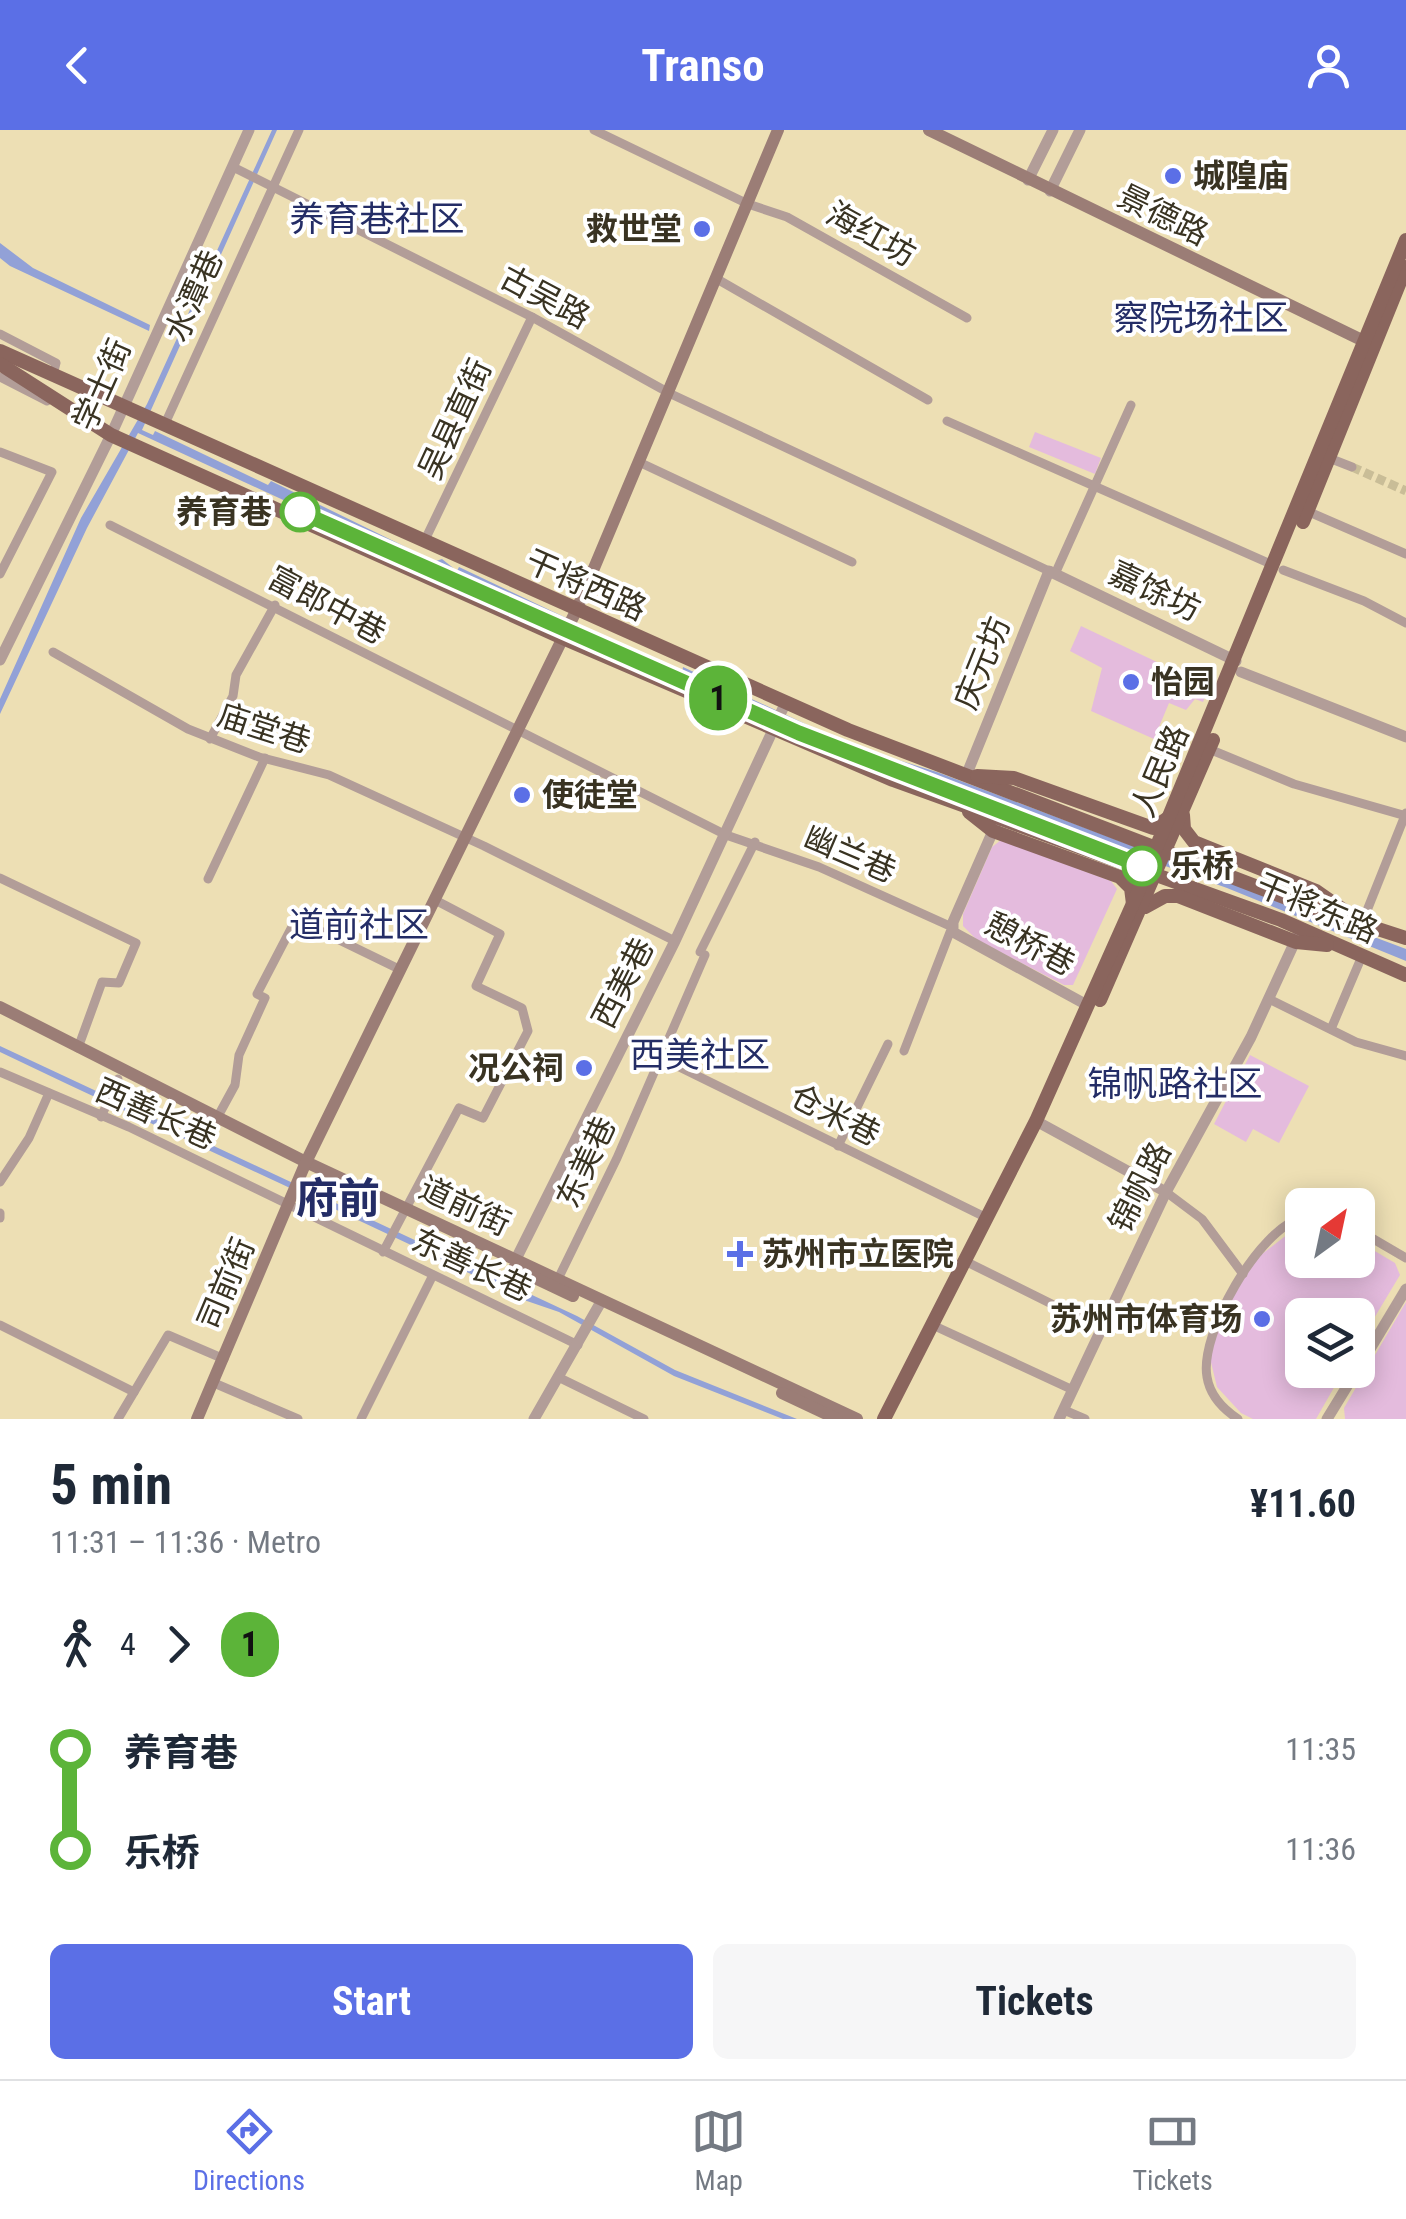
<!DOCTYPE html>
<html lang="en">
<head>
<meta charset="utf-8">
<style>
	body { margin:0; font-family:"Roboto Condensed","Noto Sans SC",sans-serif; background:#f6f6f7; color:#1f2937; height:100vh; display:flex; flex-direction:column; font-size:38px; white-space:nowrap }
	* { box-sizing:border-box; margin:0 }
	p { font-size:32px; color:#747a83 }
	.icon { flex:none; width:55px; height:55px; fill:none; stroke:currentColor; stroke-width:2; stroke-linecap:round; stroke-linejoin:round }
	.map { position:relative; height:1289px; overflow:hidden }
	.side { display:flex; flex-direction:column; background:#fff; flex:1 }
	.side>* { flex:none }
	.badge { padding:0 20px; border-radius:32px; font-size:35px; line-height:65px }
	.needle { width:65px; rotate:33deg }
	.buttons { position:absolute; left:1285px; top:1058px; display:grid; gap:20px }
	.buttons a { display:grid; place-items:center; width:90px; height:90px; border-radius:15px; background:#fff; box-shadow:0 5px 25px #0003; font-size:50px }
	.map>.badge { position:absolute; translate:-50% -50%; box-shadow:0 0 0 5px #fff }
	.legs { display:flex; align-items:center; gap:15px; height:110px; padding:0 50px; font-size:32px }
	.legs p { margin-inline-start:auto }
	.summary { display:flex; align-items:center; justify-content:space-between; height:170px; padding:0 50px }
	h1 { font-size:55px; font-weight:700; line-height:75px }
	.button { display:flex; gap:20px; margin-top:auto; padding:20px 50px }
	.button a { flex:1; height:115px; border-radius:15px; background:#5b6fe6; color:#fff; font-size:40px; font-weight:700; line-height:115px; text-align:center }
	.button a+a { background:#f6f6f7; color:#1f2937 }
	ul { padding:0 50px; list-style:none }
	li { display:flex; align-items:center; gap:35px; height:100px; font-size:38px }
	li i { display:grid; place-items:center; width:15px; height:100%; margin:0 12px; background:currentColor }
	li i::after { content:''; width:25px; height:25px; margin:-12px; border:8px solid; border-radius:50%; background:#fff }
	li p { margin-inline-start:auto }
	li:first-child i { background:linear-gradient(#0000 50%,currentColor 0) }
	li:last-child i { background:linear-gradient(currentColor 50%,#0000 0) }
	header { display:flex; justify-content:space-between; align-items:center; height:130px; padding:0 50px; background:#5b6fe6; color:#fff; font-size:45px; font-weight:700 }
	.tab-bar { display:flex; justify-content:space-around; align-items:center; height:140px; border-top:2px solid #e0e1e3; background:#fff; font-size:28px; color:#747a83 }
	.tab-bar a { display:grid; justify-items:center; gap:5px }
	.tab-bar .active { color:#5b6fe6 }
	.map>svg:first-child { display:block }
	.green { fill:#e4bbdd }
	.water { fill:#92a1d7 }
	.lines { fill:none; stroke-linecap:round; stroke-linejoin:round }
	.minor-tunnel { stroke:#c9bd97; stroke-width:9; stroke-dasharray:9 4.5; stroke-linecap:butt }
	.minor { stroke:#b29d98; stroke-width:9 }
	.tertiary { stroke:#b29d98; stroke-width:11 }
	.secondary { stroke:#9b7d76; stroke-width:12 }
	.primary { stroke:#8a655d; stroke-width:14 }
	.line-1-casing { stroke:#fff; stroke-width:22 }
	.line-1 { stroke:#5cb439; stroke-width:15 }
	.poi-dot { fill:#5b6fe6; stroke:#fff; stroke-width:4 }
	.stop-1-dot { fill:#fff; stroke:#5cb439; stroke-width:5 }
	.labels { text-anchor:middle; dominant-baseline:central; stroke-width:8; stroke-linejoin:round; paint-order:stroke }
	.poi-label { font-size:32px; font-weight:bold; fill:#393322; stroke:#fff; text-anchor:start }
	.street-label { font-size:32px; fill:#393322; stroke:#fff }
	.stop-label { font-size:32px; font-weight:bold; fill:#393322; stroke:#fff; text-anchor:end }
	.neighbourhood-label { font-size:35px; fill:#242d66; stroke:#fff }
	.district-label { font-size:42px; font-weight:bold; fill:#242d66; stroke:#fff }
</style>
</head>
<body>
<header><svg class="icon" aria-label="back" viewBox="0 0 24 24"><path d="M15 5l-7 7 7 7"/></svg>Transo<svg class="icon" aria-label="person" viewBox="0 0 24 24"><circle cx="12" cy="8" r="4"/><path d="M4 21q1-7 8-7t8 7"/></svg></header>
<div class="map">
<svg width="1406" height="1289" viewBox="0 0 1406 1289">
	<rect width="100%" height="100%" fill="#eddfb4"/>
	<g class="green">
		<polygon points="1035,302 1101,328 1095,344 1029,317"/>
		<polygon points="1081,496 1159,533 1155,542 1164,547 1162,555 1178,555 1183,544 1210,555 1203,572 1195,569 1186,580 1169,573 1154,609 1091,581 1102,538 1070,521"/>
		<polygon points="1001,710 1111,751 1117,759 1073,855 1064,855 977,810 963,796 963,784 992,717"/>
		<polygon points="1250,925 1309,956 1279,1013 1253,999 1246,1012 1214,994"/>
		<polygon points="1302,1093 1302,1130 1358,1130 1358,1111 1395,1133 1400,1145 1358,1215 1358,1185 1302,1185 1302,1240 1344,1240 1316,1289 1253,1289 1241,1283 1217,1257 1209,1224 1231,1169 1257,1128"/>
		<polygon points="1406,1172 1406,1289 1345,1289 1344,1278"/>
	</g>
	<g class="water">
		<polygon points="272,0 277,0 142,300 153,305 155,301 268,355 271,351 422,425 436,431 442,429 457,441 459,437 682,543 683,537 853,616 937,642 1406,819 1406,831 1227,758 860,627 702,554 588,509 478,453 470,456 138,303 87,398 0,584 0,569 81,388 147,274"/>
		<polygon points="0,113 33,138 150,195 149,201 10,136 0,128"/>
		<path d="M0 916 577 1186 675 1240 797 1289H783L674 1246 559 1182 524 1170C350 1084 175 1006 0 922Z"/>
	</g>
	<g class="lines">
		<polyline class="minor-tunnel" points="1352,337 1406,361"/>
		<g class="minor">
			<polyline points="594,0 748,74 787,87 967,188"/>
			<polyline points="233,37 532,187 671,264 1049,441"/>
			<polyline points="717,149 928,270"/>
			<polyline points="0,204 56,233 53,245"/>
			<polyline points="0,247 47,271"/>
			<polyline points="947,291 1273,435"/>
			<polyline points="164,296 299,0"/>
			<polyline points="0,322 52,342 0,444"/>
			<polyline points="1329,328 1352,337"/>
			<polyline points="641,333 852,432"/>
			<polyline points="1307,381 1406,424"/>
			<polyline points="110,395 726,705 819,737 952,797 904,921"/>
			<polyline points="424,412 532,187"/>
			<polyline points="1283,440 1364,471 1406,493"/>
			<polyline points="1055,444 1131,275"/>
			<polyline points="53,522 188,599 259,627 329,645 484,716 675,811"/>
			<polyline points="210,609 233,566 236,545 275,475"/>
			<polyline points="1209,619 1294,654 1406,686"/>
			<polyline points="0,748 136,813 119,853 102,852 78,918"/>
			<polyline points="208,749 265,628"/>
			<polyline points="1362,793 1406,683"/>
			<polyline points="700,822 755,712"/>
			<polyline points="1269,869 1356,912 1406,926"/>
			<polyline points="1331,899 1362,826"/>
			<polyline points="661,928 985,1087"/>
			<polyline points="0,942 129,997 578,1215"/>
			<polyline points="101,987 118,949"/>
			<polyline points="217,988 235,955 239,925 265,868 257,864 296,789 401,840"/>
			<polyline points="838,1016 888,914"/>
			<polyline points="0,1052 29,1008 49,963"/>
			<polyline points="1166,1062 1202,1089 1243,1144"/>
			<polyline points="0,1083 0,1088"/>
			<polyline points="1358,1100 1406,1128"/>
			<polyline points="383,1122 459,978 483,988 528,901 522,878 476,856 500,804 437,771"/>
			<polyline points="971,1134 1102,1199"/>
			<polyline points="558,1149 617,1028 705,825"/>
			<polyline points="0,1195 134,1262"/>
			<polyline points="939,1198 1073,1260"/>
			<polyline points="560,1248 644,1289"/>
			<polyline points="214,1253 298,1289"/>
			<polyline points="1064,1280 1085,1289"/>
			<polyline points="118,1289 168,1205 224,1229"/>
			<polyline points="361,1289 433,1145"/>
			<path d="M1238 1289C1223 1279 1210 1266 1207 1247 1199 1204 1259 1098 1302 1088"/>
		</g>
		<g class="tertiary">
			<polyline points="1028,50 1053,0"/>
			<polyline points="1050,61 1080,0"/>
			<polyline points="0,530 111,305 249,0"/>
			<polyline points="1241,542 1406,607"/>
			<polyline points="966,646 1049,441 1236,531"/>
			<polyline points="996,694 953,792 953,802 1087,875"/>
			<polyline points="1036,991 1166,1062"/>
			<polyline points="516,1129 675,811 785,574"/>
			<polyline points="1358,1239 1406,1159"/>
			<polyline points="534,1289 602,1170"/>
			<polyline points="1059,1289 1166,1062 1251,907 1297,807"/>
			<polyline points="1327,1289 1357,1240"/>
		</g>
		<g class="secondary">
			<polyline points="929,0 1372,215"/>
			<polyline points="0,877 306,1032 857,1289"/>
			<polyline points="514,1138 573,1166"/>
			<polyline points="782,1263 837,1289"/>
			<polyline points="197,1289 306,1032 576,481 778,0"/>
		</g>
		<g class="primary">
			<polyline points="0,221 848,600 1310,777 1406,808"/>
			<polyline points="0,234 111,305 563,508 893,650 1281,790 1406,845"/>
			<polyline points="1303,392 1406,137"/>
			<polyline points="977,646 1014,648 1153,698 1168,688"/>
			<polyline points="969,682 993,701 1120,747 1131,758 1133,774"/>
			<polyline points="1183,685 1184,699 1194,712 1316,761 1349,784"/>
			<polyline points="1145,777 1165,766 1178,766 1296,812 1327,815"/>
			<polyline points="1100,870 1213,610"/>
			<polyline points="884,1289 1036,991 1135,769 1406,110"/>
		</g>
	</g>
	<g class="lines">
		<g class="line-1-casing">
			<polyline id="line-1" points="300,382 799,603 1142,736"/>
		</g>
		<use href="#line-1" class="line-1"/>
	</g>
	<g class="poi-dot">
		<circle cx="1173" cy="46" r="10"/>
		<circle cx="702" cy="99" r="10"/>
		<circle cx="1131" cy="552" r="10"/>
		<circle cx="522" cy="665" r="10"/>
		<circle cx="584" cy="938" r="10"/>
		<path d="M735 1109h10v10h10v10h-10v10h-10v-10h-10v-10h10z"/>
		<circle cx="1262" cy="1189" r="10"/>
	</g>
	<g class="stop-1-dot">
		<circle cx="300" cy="382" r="18"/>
		<circle cx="1142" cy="736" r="18"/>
	</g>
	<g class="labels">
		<g class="poi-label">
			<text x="1193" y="46">城隍庙</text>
			<text x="682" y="99" text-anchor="end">救世堂</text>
			<text x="1151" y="552">怡园</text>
			<text x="542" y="665">使徒堂</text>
			<text x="564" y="938" text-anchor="end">况公祠</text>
			<text x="762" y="1124">苏州市立医院</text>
			<text x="1242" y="1189" text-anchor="end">苏州市体育场</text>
		</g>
		<g class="street-label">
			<text transform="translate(1163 85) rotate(26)">景德路</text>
			<text transform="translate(871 104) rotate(29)">海红坊</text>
			<text transform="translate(194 166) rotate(-66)">水潭巷</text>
			<text transform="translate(545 167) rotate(28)">古吴路</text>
			<text transform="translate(102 255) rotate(-66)">学士街</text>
			<text transform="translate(455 289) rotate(-65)">吴县直街</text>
			<text transform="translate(586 455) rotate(24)">干将西路</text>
			<text transform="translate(1155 461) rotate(25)">嘉馀坊</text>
			<text transform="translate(327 475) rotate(28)">富郎中巷</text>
			<text transform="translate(982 533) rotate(-68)">庆元坊</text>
			<text transform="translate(264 598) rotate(18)">庙堂巷</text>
			<text transform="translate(1160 641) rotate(-67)">人民路</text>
			<text transform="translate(850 724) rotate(23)">幽兰巷</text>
			<text transform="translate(1317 778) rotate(23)">干将东路</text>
			<text transform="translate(1030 814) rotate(28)">憩桥巷</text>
			<text transform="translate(623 853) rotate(-63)">西美巷</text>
			<text transform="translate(156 984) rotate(24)">西善长巷</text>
			<text transform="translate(835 985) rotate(27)">仓米巷</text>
			<text transform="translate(586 1032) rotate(-65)">东美巷</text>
			<text transform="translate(1140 1057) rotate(-63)">锦帆路</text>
			<text transform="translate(465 1076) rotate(25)">道前街</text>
			<text transform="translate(472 1135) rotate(25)">东善长巷</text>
			<text transform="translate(226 1154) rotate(-67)">司前街</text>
		</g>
		<g class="stop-label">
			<text x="272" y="382">养育巷</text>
			<text x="1170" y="736" text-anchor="start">乐桥</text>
		</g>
		<g class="neighbourhood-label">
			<text x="377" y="89">养育巷社区</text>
			<text x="1201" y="188">察院场社区</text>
			<text x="359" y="795">道前社区</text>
			<text x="700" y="925">西美社区</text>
			<text x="1175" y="954">锦帆路社区</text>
		</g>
		<g class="district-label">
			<text x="338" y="1068">府前</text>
		</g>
	</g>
</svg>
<div class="buttons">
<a><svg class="needle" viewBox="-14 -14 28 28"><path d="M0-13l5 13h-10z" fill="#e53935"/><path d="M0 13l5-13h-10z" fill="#747a83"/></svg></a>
<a><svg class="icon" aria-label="layers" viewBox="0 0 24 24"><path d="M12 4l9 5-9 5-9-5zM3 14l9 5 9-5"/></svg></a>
</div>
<b class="badge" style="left:718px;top:568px;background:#5cb439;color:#111">1</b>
</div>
<section class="side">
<div class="summary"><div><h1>5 min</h1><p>11:31 – 11:36 · Metro</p></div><b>¥11.60</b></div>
<div class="legs"><svg class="icon" aria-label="walk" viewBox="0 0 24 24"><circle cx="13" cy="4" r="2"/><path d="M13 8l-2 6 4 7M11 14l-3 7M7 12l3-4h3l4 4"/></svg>4<svg class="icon" aria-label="forward" viewBox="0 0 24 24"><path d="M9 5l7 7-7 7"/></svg><b class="badge" style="background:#5cb439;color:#111">1</b></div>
<ul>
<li><i style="color:#5cb439"></i><b>养育巷</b><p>11:35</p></li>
<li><i style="color:#5cb439"></i><b>乐桥</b><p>11:36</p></li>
</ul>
<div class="button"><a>Start</a><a>Tickets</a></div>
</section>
<nav class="tab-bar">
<a class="active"><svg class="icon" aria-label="directions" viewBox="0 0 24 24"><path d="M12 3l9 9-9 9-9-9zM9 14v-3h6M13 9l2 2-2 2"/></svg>Directions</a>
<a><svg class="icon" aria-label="map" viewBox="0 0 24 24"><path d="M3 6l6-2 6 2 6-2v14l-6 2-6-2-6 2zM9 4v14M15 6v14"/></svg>Map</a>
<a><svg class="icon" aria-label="tickets" viewBox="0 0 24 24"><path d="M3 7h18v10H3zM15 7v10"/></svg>Tickets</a>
</nav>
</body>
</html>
